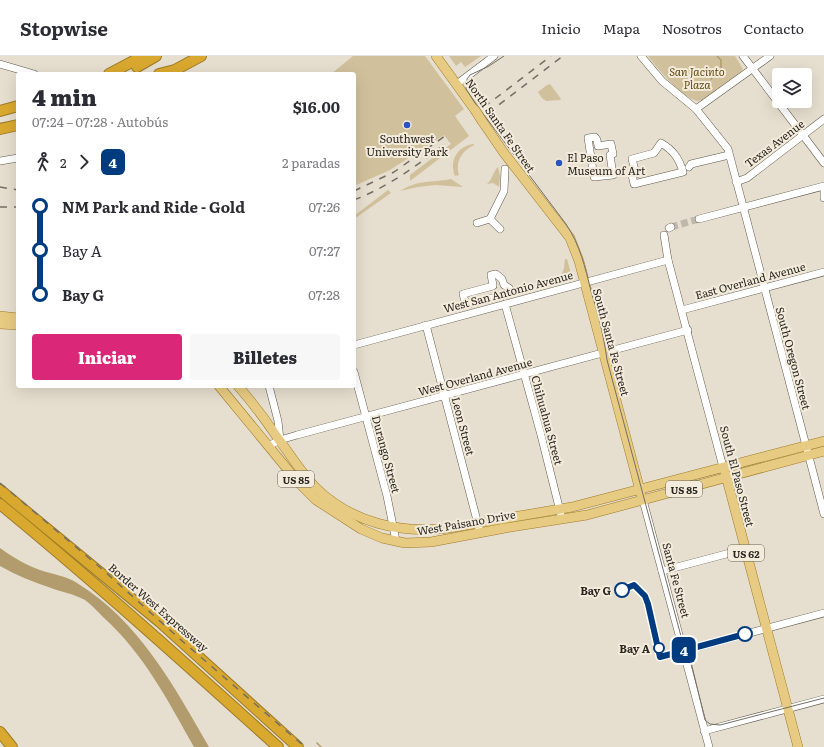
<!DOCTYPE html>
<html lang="es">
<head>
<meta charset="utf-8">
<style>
	body { margin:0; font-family:Literata,serif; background:#f7f7f7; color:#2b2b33; height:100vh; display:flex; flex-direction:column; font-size:15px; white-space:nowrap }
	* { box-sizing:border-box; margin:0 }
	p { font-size:13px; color:#7c7c81 }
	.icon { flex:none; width:22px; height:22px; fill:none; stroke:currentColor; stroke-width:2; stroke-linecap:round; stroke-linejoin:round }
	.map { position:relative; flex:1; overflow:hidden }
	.panel { position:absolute; left:16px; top:16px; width:340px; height:316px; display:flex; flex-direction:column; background:#fff; border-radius:4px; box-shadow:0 4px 16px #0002 }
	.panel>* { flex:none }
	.badge { padding:0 8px; border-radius:6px; font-size:14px; line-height:26px }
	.tools { position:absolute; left:772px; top:12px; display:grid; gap:8px }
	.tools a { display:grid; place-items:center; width:40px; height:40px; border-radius:4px; background:#fff; box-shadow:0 4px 16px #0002; font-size:20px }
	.map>.badge { position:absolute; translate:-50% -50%; box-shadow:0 0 0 2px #fff }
	.legs { display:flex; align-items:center; gap:6px; height:44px; padding:0 16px; font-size:13px }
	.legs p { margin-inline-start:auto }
	.headline { display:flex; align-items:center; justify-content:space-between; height:68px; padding:0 16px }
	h1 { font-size:22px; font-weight:800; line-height:30px }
	.button { display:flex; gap:8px; margin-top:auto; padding:8px 16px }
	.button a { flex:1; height:46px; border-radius:4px; background:#db2777; color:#fff; font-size:16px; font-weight:800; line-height:46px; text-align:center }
	.button a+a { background:#f7f7f7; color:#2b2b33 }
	ul { padding:0 16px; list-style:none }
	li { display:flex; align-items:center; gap:14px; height:44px; font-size:15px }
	li i { display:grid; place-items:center; width:6px; height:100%; margin:0 5px; background:currentColor }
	li i::after { content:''; width:10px; height:10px; margin:-5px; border:3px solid; border-radius:50%; background:#fff }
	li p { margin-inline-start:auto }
	li:first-child i { background:linear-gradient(#0000 50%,currentColor 0) }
	li:last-child i { background:linear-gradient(currentColor 50%,#0000 0) }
	header { display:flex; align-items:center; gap:24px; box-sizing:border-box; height:56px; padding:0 20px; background:#fff; border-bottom:1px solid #e1e1e2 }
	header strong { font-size:19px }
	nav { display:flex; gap:22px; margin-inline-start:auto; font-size:14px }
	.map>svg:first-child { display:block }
	.green { fill:#d1c09c }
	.water { fill:#b29c6d }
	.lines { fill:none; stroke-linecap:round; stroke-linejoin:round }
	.stream { stroke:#b29c6d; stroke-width:1.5 }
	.minor-tunnel { stroke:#c0b9ab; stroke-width:7; stroke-dasharray:7 3.5; stroke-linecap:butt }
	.minor-casing { stroke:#5f594c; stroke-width:8 }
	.major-casing { stroke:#9c7b29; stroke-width:10 }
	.highway-casing { stroke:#9c7b29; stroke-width:12 }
	.minor { stroke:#fff; stroke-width:7 }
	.major { stroke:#e8cb82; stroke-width:9 }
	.highway { stroke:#d9a82e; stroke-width:10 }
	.tram { stroke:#746f65; stroke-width:1 }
	.rail { stroke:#746f65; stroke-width:1.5; stroke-dasharray:7 7; stroke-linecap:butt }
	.major-bridge-casing { stroke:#9c7b29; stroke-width:10; stroke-linecap:butt }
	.major-bridge { stroke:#e8cb82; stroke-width:9 }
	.line-1-casing { stroke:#fff; stroke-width:9 }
	.line-1 { stroke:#003b80; stroke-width:6 }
	.poi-dot { fill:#2c53c2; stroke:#f3ebdb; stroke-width:1.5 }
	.stop-1-dot { fill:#fff; stroke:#003b80; stroke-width:2 }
	.labels { text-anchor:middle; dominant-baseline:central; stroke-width:4; stroke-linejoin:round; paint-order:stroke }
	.shield { fill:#f3ebdb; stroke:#666259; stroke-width:1 }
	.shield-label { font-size:10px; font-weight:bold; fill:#2a2721 }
	.park-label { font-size:11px; font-style:italic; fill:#654e14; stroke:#f3ebdb }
	.street-label { font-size:11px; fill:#2a2721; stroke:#f3ebdb }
	.poi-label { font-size:11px; fill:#2a2721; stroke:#f3ebdb }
	.stop-label { font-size:11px; font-weight:bold; fill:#2a2721; stroke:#f3ebdb; text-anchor:end }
</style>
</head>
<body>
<header>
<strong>Stopwise</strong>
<nav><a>Inicio</a><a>Mapa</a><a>Nosotros</a><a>Contacto</a></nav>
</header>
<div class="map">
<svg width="824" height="691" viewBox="0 0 824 691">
	<rect width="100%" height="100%" fill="#e6dece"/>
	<g class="green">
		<polygon points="353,0 425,0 464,53 455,60 469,80 410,125 410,119 451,88 444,79 390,114 354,130 354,18 331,18"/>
		<polygon points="449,0 481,0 465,11 461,6 456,10"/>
		<path d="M648 0H735L743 13 741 16 703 44 697 45C680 40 659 14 648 0Z"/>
		<polygon points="550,28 561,43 560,44 546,45 542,42 538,36 547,29"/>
		<path d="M474 88V89C462 95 455 105 459 119L455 120C449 105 457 90 474 88Z"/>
		<path d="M498 111 500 120 499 131 493 127 487 128C493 123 493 115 498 111Z"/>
		<path d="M451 123 463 131 435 129 418 131 400 135C419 123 431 127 451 123Z"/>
		<polygon points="388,134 391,137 354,163 354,160"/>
		<polygon points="565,203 567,203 570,214 570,219 567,222 556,225 559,220 561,221 564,212"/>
	</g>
	<path class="water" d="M0 492C12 501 26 509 40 514 52 518 66 520 77 527 139 565 174 630 209 691H194C167 643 144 598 103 561 97 555 92 549 85 544 74 538 62 536 51 532 33 526 16 519 0 510Z"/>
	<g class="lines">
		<g class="stream">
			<polyline points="711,23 721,14 721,4 717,0"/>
			<polyline points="317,687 321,691"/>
		</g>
		<polyline class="minor-tunnel" points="671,171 699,163"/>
		<g class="minor-casing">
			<g id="minor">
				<polyline points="641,0 662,25 696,53 728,93 824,458"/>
				<polyline points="743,0 824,107"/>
				<polyline points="0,8 34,18"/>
				<polyline points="457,28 494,0"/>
				<polyline points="696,53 770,0"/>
				<polygon points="595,81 597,84 598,90 611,88 613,98 610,99 613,119 594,121 588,82"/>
				<path d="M661 87C673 94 679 102 683 116L634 128 632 119 636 118 632 103 654 97Z"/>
				<polyline points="0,105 18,102"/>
				<polyline points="689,111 691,108 729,99"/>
				<polyline points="736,126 747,122 824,63"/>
				<polyline points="824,134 824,142"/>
				<polyline points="490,163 500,173"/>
				<polyline points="699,163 824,130"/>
				<polyline points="477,167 490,163 504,135 505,113"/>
				<polyline points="669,172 671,171"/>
				<polyline points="664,179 668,204 723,411"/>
				<polygon points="496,218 502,223 504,229 509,232 508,238 466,249 463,238 493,230 493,229 491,219"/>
				<polyline points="505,248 541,379 562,463"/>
				<polyline points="682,254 824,216"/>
				<polyline points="426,269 480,476"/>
				<polyline points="354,289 668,204"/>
				<polyline points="354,316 387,440 396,485"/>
				<polyline points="269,330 278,365 280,384"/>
				<polyline points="268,390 280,384 297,379 688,274"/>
				<polyline points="643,444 709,691"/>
				<polyline points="662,515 745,493"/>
				<polyline points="683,595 824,557"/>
				<polyline points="704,675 824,643"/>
			</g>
		</g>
		<g class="major-casing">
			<g id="major">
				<polyline points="436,0 475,54"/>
				<polyline points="482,65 504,97 570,182 579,205 641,438"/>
				<polyline points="0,260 18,262"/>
				<polyline points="0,268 18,269"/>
				<polyline points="219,330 298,426 316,444 361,473 382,482 405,487 431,486 505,472 587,459 824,395"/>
				<path d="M238 330C252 346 265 363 277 381 290 398 301 417 316 432 352 467 401 478 449 472L572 451 824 385"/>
				<polyline points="725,416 798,691"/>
			</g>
		</g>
		<g class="highway-casing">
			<g id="highway">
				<polyline points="137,11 156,0"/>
				<polyline points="109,18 143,0"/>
				<polyline points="159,18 175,14 201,0"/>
				<polyline points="0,55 18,50"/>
				<polyline points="0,73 18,69"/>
				<polyline points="0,434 160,566 298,691"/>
				<path d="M0 448C95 526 186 608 278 691"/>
				<polyline points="0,676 12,691"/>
			</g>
		</g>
		<use href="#minor" class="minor"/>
		<use href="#major" class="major"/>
		<use href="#highway" class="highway"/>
		<path class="tram" d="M504 0 489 10 470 19 467 23 466 33 475 47 566 168C580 189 585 211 591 235 598 258 604 280 607 304L682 584 690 602 705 664 710 668 720 669 824 642"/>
		<g class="rail">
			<polyline points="484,51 551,0"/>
			<polyline points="488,57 563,0"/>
			<polyline points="0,131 18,134"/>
			<polyline points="354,135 394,116 445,80"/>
			<path d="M354 144C390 130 419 108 449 85"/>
			<polyline points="0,151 18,151"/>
			<polyline points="0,427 102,513 181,584 305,691"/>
		</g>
		<g class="major-bridge-casing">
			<polyline id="major-bridge" points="475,54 482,65"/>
		</g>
		<use href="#major-bridge" class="major-bridge"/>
	</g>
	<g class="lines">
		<g class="line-1-casing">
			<polyline id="line-1" points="622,534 634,529 645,540 648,548 660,601 745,578"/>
		</g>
		<use href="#line-1" class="line-1"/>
	</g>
	<g class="poi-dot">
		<circle cx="407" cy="69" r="4"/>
		<circle cx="559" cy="107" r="4"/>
	</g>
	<g class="stop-1-dot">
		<circle cx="622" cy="534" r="7"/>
		<circle cx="745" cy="578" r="7"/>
		<circle cx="659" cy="592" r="5"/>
	</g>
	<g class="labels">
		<g class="shield">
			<rect x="278" y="415" width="36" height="16" rx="3"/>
			<rect x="666" y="425" width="36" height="16" rx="3"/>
			<rect x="728" y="489" width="36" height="16" rx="3"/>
		</g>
		<g class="shield-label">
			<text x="296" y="423">US 85</text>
			<text x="684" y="433">US 85</text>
			<text x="746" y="497">US 62</text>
		</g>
		<g class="park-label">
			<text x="697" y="15">San Jacinto<tspan x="697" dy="13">Plaza</tspan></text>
		</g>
		<g class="street-label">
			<text transform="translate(501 69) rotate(55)">North Santa Fe Street</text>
			<text transform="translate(774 87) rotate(-37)">Texas Avenue</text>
			<text transform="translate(750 224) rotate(-15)">East Overland Avenue</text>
			<text transform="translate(508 235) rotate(-15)">West San Antonio Avenue</text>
			<text transform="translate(612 286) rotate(75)">South Santa Fe Street</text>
			<text transform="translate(794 302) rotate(75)">South Oregon Street</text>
			<text transform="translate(475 320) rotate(-15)">West Overland Avenue</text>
			<text transform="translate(548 364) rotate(75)">Chihuahua Street</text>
			<text transform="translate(464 370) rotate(75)">Leon Street</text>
			<text transform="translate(387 398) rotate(75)">Durango Street</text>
			<text transform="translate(738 420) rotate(75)">South El Paso Street</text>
			<text transform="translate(466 466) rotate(-10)">West Paisano Drive</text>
			<text transform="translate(677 524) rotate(75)">Santa Fe Street</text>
			<text transform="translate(159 551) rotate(41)">Border West Expressway</text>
		</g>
		<g class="poi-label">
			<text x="407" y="82">Southwest<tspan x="407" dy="13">University Park</tspan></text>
			<text x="567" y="101" text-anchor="start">El Paso<tspan x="567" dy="13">Museum of Art</tspan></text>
		</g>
		<g class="stop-label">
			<text x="611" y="534">Bay G</text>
			<text x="650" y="592">Bay A</text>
		</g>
	</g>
</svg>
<div class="tools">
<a><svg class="icon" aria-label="layers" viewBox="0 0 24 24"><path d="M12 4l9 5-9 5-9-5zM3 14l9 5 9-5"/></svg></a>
</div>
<b class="badge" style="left:684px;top:594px;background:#003b80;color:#fff">4</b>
<section class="panel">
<div class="headline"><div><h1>4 min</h1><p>07:24 – 07:28 · Autobús</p></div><b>$16.00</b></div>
<div class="legs"><svg class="icon" aria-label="walk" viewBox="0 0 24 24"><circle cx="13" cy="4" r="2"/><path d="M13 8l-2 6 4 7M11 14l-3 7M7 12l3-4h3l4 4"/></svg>2<svg class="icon" aria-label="forward" viewBox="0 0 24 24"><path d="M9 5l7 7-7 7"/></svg><b class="badge" style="background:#003b80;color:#fff">4</b><p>2 paradas</p></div>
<ul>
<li><i style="color:#003b80"></i><b>NM Park and Ride - Gold</b><p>07:26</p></li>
<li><i style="color:#003b80"></i><span>Bay A</span><p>07:27</p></li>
<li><i style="color:#003b80"></i><b>Bay G</b><p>07:28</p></li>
</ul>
<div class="button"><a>Iniciar</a><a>Billetes</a></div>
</section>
</div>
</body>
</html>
